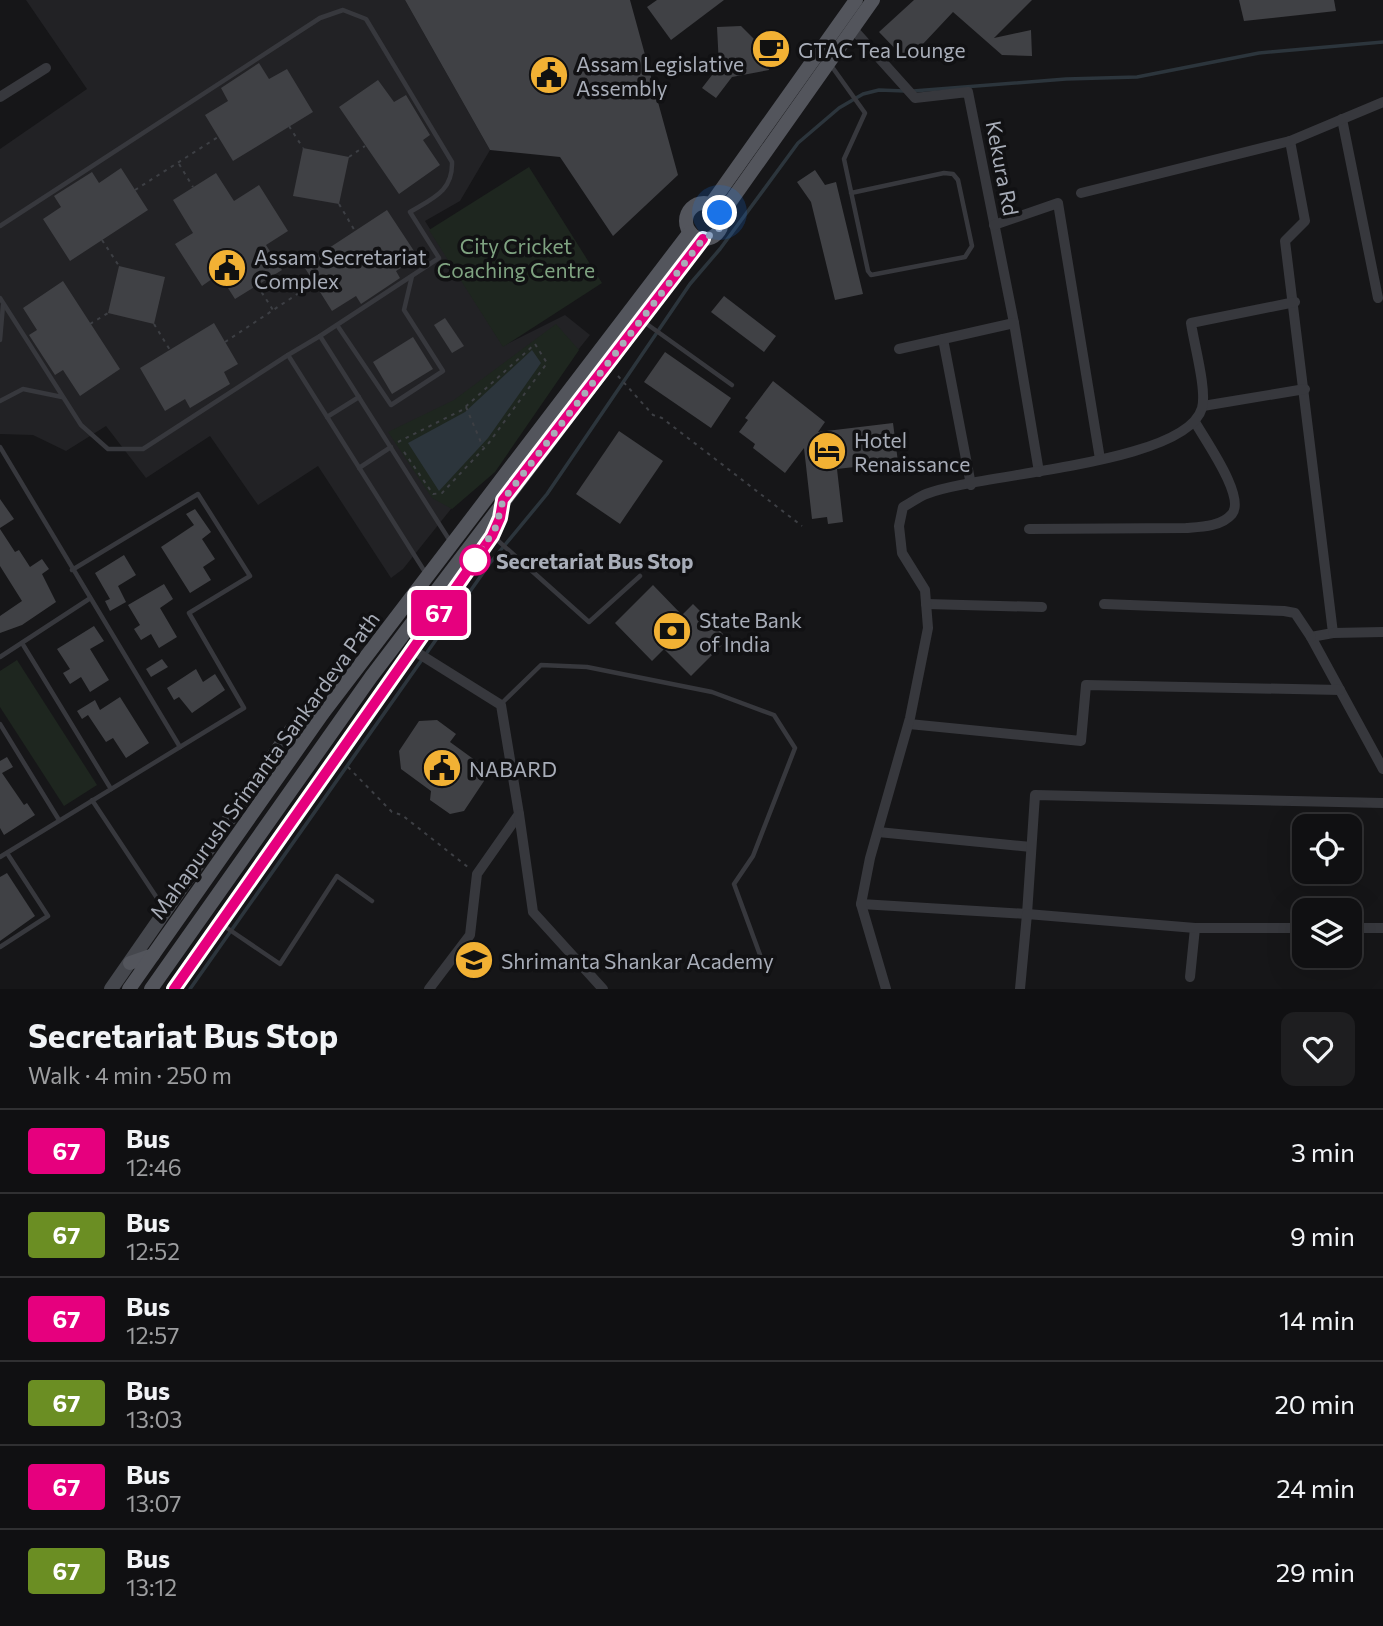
<!DOCTYPE html>
<html lang="en">
<head>
<meta charset="utf-8">
<style>
	body { margin:0; font-family:Commissioner,sans-serif; background:#1e1e20; color:#f1f3f6; height:100vh; display:flex; flex-direction:column; font-size:26px; white-space:nowrap }
	* { box-sizing:border-box; margin:0 }
	p { font-size:23px; color:#9c9d9f }
	.icon { flex:none; width:38px; height:38px; fill:none; stroke:currentColor; stroke-width:2; stroke-linecap:round; stroke-linejoin:round }
	.map { position:relative; height:989px; overflow:hidden }
	.panel { display:flex; flex-direction:column; background:#101012; flex:1 }
	.panel>* { flex:none }
	.badge { padding:0 14px; border-radius:5px; font-size:24px; line-height:46px }
	.buttons { position:absolute; left:1292px; top:814px; display:grid; gap:14px }
	.buttons a { display:grid; place-items:center; width:70px; height:70px; border-radius:14px; background:#101012; box-shadow:0 7px 28px #0002,0 0 0 2px #303032; font-size:35px }
	.you { position:absolute; width:35px; height:35px; margin:-18px; border:5px solid #fff; border-radius:50%; background:#1a73e8; box-shadow:0 0 0 10px #1a73e833 }
	.map>.badge { position:absolute; translate:-50% -50%; box-shadow:0 0 0 4px #fff }
	.round { display:grid; place-items:center; flex:none; width:74px; height:74px; border-radius:14px; background:#1e1e20 }
	.head { display:flex; align-items:center; justify-content:space-between; height:119px; padding:0 28px }
	h1 { font-size:33px; font-weight:700; line-height:52px }
	ul { padding:0; list-style:none }
	li { display:flex; align-items:center; gap:21px; height:84px; padding:0 28px; border-top:2px solid #303032 }
	li div { flex:1 }
	li b { display:block; font-size:26px }
	li em { font-style:normal }
	li .badge { min-width:77px; font-weight:700; text-align:center }
	.map>svg:first-child { display:block }
	.built { fill:#222225 }
	.green { fill:#1e261f }
	.water { fill:#2c353c }
	.lines { fill:none; stroke-linecap:round; stroke-linejoin:round }
	.stream { stroke:#2c353c; stroke-width:3.5 }
	.building { fill:#404145 }
	.path { stroke:#3d3f44; stroke-width:2; stroke-dasharray:3.5 5; stroke-linecap:butt }
	.service { stroke:#37383d; stroke-width:4.5 }
	.minor { stroke:#37383d; stroke-width:10 }
	.secondary { stroke:#45474d; stroke-width:14 }
	.primary { stroke:#53555c; stroke-width:14 }
	.line-casing { stroke:#fff; stroke-width:16 }
	.line { stroke:#e6007e; stroke-width:10 }
	.walk { stroke:#a8adb8; stroke-width:7; stroke-dasharray:0 12.6 }
	.stop-dot { fill:#fff; stroke:#e6007e; stroke-width:3.5 }
	.labels { text-anchor:middle; dominant-baseline:central; stroke-width:7; stroke-linejoin:round; paint-order:stroke }
	.poi-label { font-size:21px; fill:#a8adb8; stroke:#111113; text-anchor:start }
	.street-label { font-size:21px; fill:#a8adb8; stroke:#111113 }
	.park-label { font-size:21px; fill:#7fa381; stroke:#111113 }
	.stop-label { font-size:21px; font-weight:bold; fill:#a8adb8; stroke:#111113; text-anchor:start }
</style>
</head>
<body>
<div class="map">
<svg width="1383" height="989" viewBox="0 0 1383 989">
	<rect width="100%" height="100%" fill="#161618"/>
	<polygon class="built" points="26,0 405,0 490,150 460,201 425,221 503,346 565,315 590,335 403,569 391,578 318,466 258,505 210,436 146,478 106,426 66,451 33,435 0,434 0,149 87,89"/>
	<g class="green">
		<polygon points="529,167 602,283 503,347 429,230"/>
		<polygon points="556,324 579,350 495,472 452,509 432,498 388,432 454,400"/>
		<polygon points="17,660 97,785 64,806 0,707 0,671"/>
	</g>
	<polygon class="water" points="532,350 541,363 488,438 439,491 408,443 465,412"/>
	<g class="lines">
		<g class="stream">
			<polyline points="913,91 1066,79 1137,77 1259,53 1383,42"/>
			<polyline points="190,989 490,563 547,494 690,284 720,249 798,143 839,108 863,94 879,90 905,91"/>
		</g>
	</g>
	<g class="building">
		<polygon points="405,0 630,0 678,175 613,236 560,157 490,150"/>
		<polygon points="657,0 724,0 671,40 647,7"/>
		<polygon points="914,0 1032,0 994,38 1031,30 1032,56 1002,55 953,12 907,61 879,32"/>
		<polygon points="1239,0 1334,0 1336,11 1244,21"/>
		<polygon points="741,26 766,51 769,70 732,77 716,98 702,88 719,66 717,27"/>
		<polygon points="259,63 269,79 287,69 313,112 233,161 205,115 228,101 221,88"/>
		<polygon points="378,80 394,102 406,95 430,135 423,140 440,165 399,194 339,107"/>
		<polygon points="303,148 349,157 339,204 293,196"/>
		<polygon points="121,168 148,210 70,261 43,219 61,207 54,196 92,172 99,183"/>
		<polygon points="815,170 825,185 836,182 863,294 835,300 811,202 797,182"/>
		<polygon points="216,173 234,201 259,185 288,231 266,245 282,270 235,299 219,274 202,286 175,244 193,233 173,200"/>
		<polygon points="387,210 418,257 396,271 400,278 361,304 356,296 332,311 303,265"/>
		<polygon points="119,266 165,277 154,324 108,313"/>
		<polygon points="63,281 120,369 80,396 63,370 55,375 29,335 37,330 23,308"/>
		<polygon points="724,296 776,336 764,352 711,312"/>
		<polygon points="445,318 464,346 452,353 434,325"/>
		<polygon points="214,323 238,364 224,372 230,384 190,408 185,399 165,411 140,368"/>
		<polygon points="413,337 433,369 392,394 373,362"/>
		<polygon points="665,352 731,398 711,428 644,382"/>
		<polygon points="773,381 825,422 818,432 893,423 898,462 837,469 843,522 828,524 827,517 812,519 804,448 785,473 753,448 755,444 739,432 748,420 745,418"/>
		<polygon points="619,431 663,461 620,524 576,494"/>
		<polygon points="0,499 14,519 0,528"/>
		<polygon points="195,509 211,532 202,539 215,559 203,567 211,580 190,593 161,547 194,525 186,514"/>
		<polygon points="0,529 15,552 19,550 30,567 42,559 49,569 42,574 56,602 22,625 0,633 0,616 22,601 0,566"/>
		<polygon points="124,555 136,575 118,586 126,602 110,611 105,601 110,599 95,573"/>
		<polygon points="164,584 173,599 160,608 177,637 159,648 151,634 141,640 134,629 140,625 128,605"/>
		<polygon points="653,585 682,615 693,604 728,639 691,676 664,649 652,661 615,623"/>
		<polygon points="94,626 104,641 90,649 109,680 90,692 81,677 70,684 63,673 70,669 57,649"/>
		<polygon points="162,659 168,667 151,677 146,669"/>
		<polygon points="196,669 203,682 215,674 225,690 192,713 179,697 174,700 167,688"/>
		<polygon points="120,697 149,743 126,758 113,738 106,742 88,715 82,719 77,711 95,700 100,710"/>
		<polygon points="437,720 456,734 450,742 483,766 484,781 464,811 450,814 430,800 431,791 401,769 399,751 419,721"/>
		<polygon points="7,757 13,767 2,773 24,805 27,803 35,815 4,835 0,828 0,761"/>
		<polygon points="7,873 35,916 0,941 0,877"/>
	</g>
	<g class="lines">
		<g class="path">
			<polyline points="289,126 303,148"/>
			<polyline points="349,157 365,146"/>
			<polyline points="179,164 193,187"/>
			<polyline points="135,190 218,137"/>
			<polyline points="339,204 355,231"/>
			<polyline points="102,240 119,266"/>
			<polyline points="257,285 273,310"/>
			<polyline points="90,324 108,313"/>
			<polyline points="154,324 170,350"/>
			<polyline points="225,342 314,283"/>
			<polyline points="618,376 653,415 662,418 802,526"/>
			<polyline points="466,407 483,447"/>
			<polyline points="398,442 462,410 535,344 547,363 488,444 442,493 433,494 402,449"/>
			<polyline points="348,767 392,812 402,815 469,868"/>
		</g>
		<g class="service">
			<polyline points="830,64 865,113 844,159 868,271 871,275 965,257 972,246 958,180 953,174 944,173 851,193"/>
			<path d="M0 226 320 18 343 10 366 19 452 162C453 191 433 198 410 212L439 258 320 336"/>
			<polyline points="0,298 81,425 108,449 143,449 288,355"/>
			<polyline points="644,322 732,385"/>
			<polyline points="337,325 391,405 443,371 404,310 412,276"/>
			<polyline points="0,340 3,305"/>
			<polyline points="0,401 23,389 62,397"/>
			<polyline points="327,417 359,397"/>
			<polyline points="0,447 180,747 0,857"/>
			<polyline points="359,468 391,447"/>
			<polyline points="495,538 589,622 640,576"/>
			<polyline points="72,570 198,494 250,576 189,613 244,708 180,747"/>
			<polyline points="425,572 288,355 320,336 450,541"/>
			<polyline points="22,643 111,789"/>
			<polyline points="0,657 89,599"/>
			<polyline points="501,704 541,665 587,667 712,692 774,715 795,748 753,856 734,884 763,963"/>
			<polyline points="0,724 59,820"/>
			<polyline points="92,800 163,907"/>
			<polyline points="221,924 280,964 337,876 372,901"/>
			<polyline points="0,947 48,916 7,853"/>
		</g>
		<g class="minor">
			<polyline points="853,29 915,98 968,92 1014,323"/>
			<polyline points="0,97 46,68"/>
			<polyline points="1342,119 1378,298"/>
			<polyline points="1290,141 1305,221 1285,241 1333,633 1311,637 1383,769"/>
			<polyline points="1081,193 1290,141 1383,102"/>
			<polyline points="994,225 1058,203 1100,459"/>
			<polyline points="943,339 971,485"/>
			<polyline points="899,349 1014,323 1039,472"/>
			<polyline points="1203,406 1305,389"/>
			<path d="M1029 529 1186 528C1200 527 1221 527 1232 514 1246 497 1205 440 1195 422"/>
			<polyline points="926,604 1042,607"/>
			<polyline points="1104,604 1284,611 1295,613 1311,637"/>
			<polyline points="1333,633 1383,632"/>
			<polyline points="413,650 501,705 519,814 477,874 470,935 429,989"/>
			<polyline points="909,724 1081,741 1086,685 1340,690"/>
			<polyline points="519,814 533,912 603,989"/>
			<polyline points="878,832 1031,847"/>
			<polyline points="861,904 1027,914 1035,795 1383,803"/>
			<polyline points="1349,928 1383,928"/>
			<polyline points="1190,977 1195,928"/>
			<path d="M886 989 861 904 870 858 910 718 928 628 925 590 902 553 899 526 903 507C911 503 918 497 926 494 978 473 1186 465 1202 408 1207 390 1194 344 1191 323L1295 302"/>
			<polyline points="1020,989 1027,914 1195,928 1304,928"/>
		</g>
		<polyline class="secondary" points="111,989 291,730 323,713"/>
		<g class="primary">
			<circle cx="704" cy="221" r="18"/>
			<polyline points="711,204 856,0"/>
			<polyline points="721,215 873,0"/>
			<polyline points="130,963 153,955"/>
			<polyline points="129,989 323,713 690,232"/>
			<polyline points="151,989 371,677 703,239"/>
			<polyline points="174,989 492,536 502,505"/>
		</g>
	</g>
	<g class="lines">
		<g class="line-casing">
			<polyline id="line" points="174,989 492,536 500,518 503,500 703,239"/>
		</g>
		<use href="#line" class="line"/>
		<polyline class="walk" points="475,560 496,527 503,500 703,239 719,230 720,213"/>
	</g>
	<defs>
		<g id="cafe-disc" transform="scale(2.0125)"><circle r="9.5" fill="#f2b134" stroke="#111113"/><path d="M-5.5-4.5H6V0H3Q3 3.5 0 3.5H-2.5Q-5.5 3.5-5.5 0ZM3-3.2v2h1.7v-2ZM-6 4.5H4V6H-6Z" fill="#111"/></g>
		<g id="civic-disc" transform="scale(2.0125)"><circle r="9.5" fill="#f2b134" stroke="#111113"/><path d="M-.6-6.5H3V-4.5H.6V-3L4-1V1h2V6H-6V1h2V-1L-.6-3ZM-1.2 2.5V6h2.4V2.5Z" fill="#111"/></g>
		<g id="hotel-disc" transform="scale(2.0125)"><circle r="9.5" fill="#f2b134" stroke="#111113"/><path d="M-6-4.5h1.5V1H6V5H4.5V3h-9V5H-6ZM-4 0a1.8 1.8 0 1 1 3.6 0ZM.5 0V-2.5h3Q6-2.5 6 0Z" fill="#111"/></g>
		<g id="bank-disc" transform="scale(2.0125)"><circle r="9.5" fill="#f2b134" stroke="#111113"/><path d="M-6-4H6V4H-6ZM0-2.3a2.3 2.3 0 1 0 0 4.6a2.3 2.3 0 1 0 0-4.6Z" fill="#111"/></g>
		<g id="school-disc" transform="scale(2.0125)"><circle r="9.5" fill="#f2b134" stroke="#111113"/><path d="M0-5L7-2L0 1L-7-2ZM-4 1L0 2.5L4 1V4Q0 6-4 4Z" fill="#111"/></g>
	</defs>
	<g fill-rule="evenodd">
		<use href="#cafe-disc" x="771" y="49"/>
		<use href="#civic-disc" x="549" y="75"/>
		<use href="#civic-disc" x="227" y="268"/>
		<use href="#hotel-disc" x="827" y="451"/>
		<use href="#bank-disc" x="672" y="631"/>
		<use href="#civic-disc" x="442" y="768"/>
		<use href="#school-disc" x="474" y="960"/>
	</g>
	<circle class="stop-dot" cx="475" cy="560" r="14"/>
	<g class="labels">
		<g class="poi-label">
			<text x="798" y="49">GTAC Tea Lounge</text>
			<text x="576" y="63">Assam Legislative<tspan x="576" dy="24">Assembly</tspan></text>
			<text x="254" y="256">Assam Secretariat<tspan x="254" dy="24">Complex</tspan></text>
			<text x="854" y="439">Hotel<tspan x="854" dy="24">Renaissance</tspan></text>
			<text x="699" y="619">State Bank<tspan x="699" dy="24">of India</tspan></text>
			<text x="469" y="768">NABARD</text>
			<text x="501" y="960">Shrimanta Shankar Academy</text>
		</g>
		<g class="street-label">
			<text transform="translate(1003 168) rotate(79)">Kekura Rd</text>
			<text transform="translate(264 765) rotate(-54)">Mahapurush Srimanta Sankardeva Path</text>
		</g>
		<g class="park-label">
			<text x="516" y="245">City Cricket<tspan x="516" dy="24">Coaching Centre</tspan></text>
		</g>
		<g class="stop-label">
			<text x="496" y="560">Secretariat Bus Stop</text>
		</g>
	</g>
</svg>
<div class="buttons">
<a><svg class="icon" aria-label="locate" viewBox="0 0 24 24"><circle cx="12" cy="12" r="6"/><path d="M12 2v4M12 18v4M2 12h4M18 12h4"/></svg></a>
<a><svg class="icon" aria-label="layers" viewBox="0 0 24 24"><path d="M12 4l9 5-9 5-9-5zM3 14l9 5 9-5"/></svg></a>
</div>
<div class="you" style="left:720px;top:213px"></div>
<b class="badge" style="left:439px;top:613px;background:#e6007e;color:#fff">67</b>
</div>
<section class="panel">
<div class="head"><div><h1>Secretariat Bus Stop</h1><p>Walk · 4 min · 250 m</p></div><a class="round"><svg class="icon" aria-label="heart" viewBox="0 0 24 24"><path d="M12 20l-8-8c-3-5 5-10 8-4 3-6 11-1 8 4z"/></svg></a></div>
<ul>
<li><span class="badge" style="background:#e6007e;color:#fff">67</span><div><b>Bus</b><p>12:46</p></div><em>3 min</em></li>
<li><span class="badge" style="background:#6b8e23;color:#fff">67</span><div><b>Bus</b><p>12:52</p></div><em>9 min</em></li>
<li><span class="badge" style="background:#e6007e;color:#fff">67</span><div><b>Bus</b><p>12:57</p></div><em>14 min</em></li>
<li><span class="badge" style="background:#6b8e23;color:#fff">67</span><div><b>Bus</b><p>13:03</p></div><em>20 min</em></li>
<li><span class="badge" style="background:#e6007e;color:#fff">67</span><div><b>Bus</b><p>13:07</p></div><em>24 min</em></li>
<li><span class="badge" style="background:#6b8e23;color:#fff">67</span><div><b>Bus</b><p>13:12</p></div><em>29 min</em></li>
</ul>
</section>
</body>
</html>
